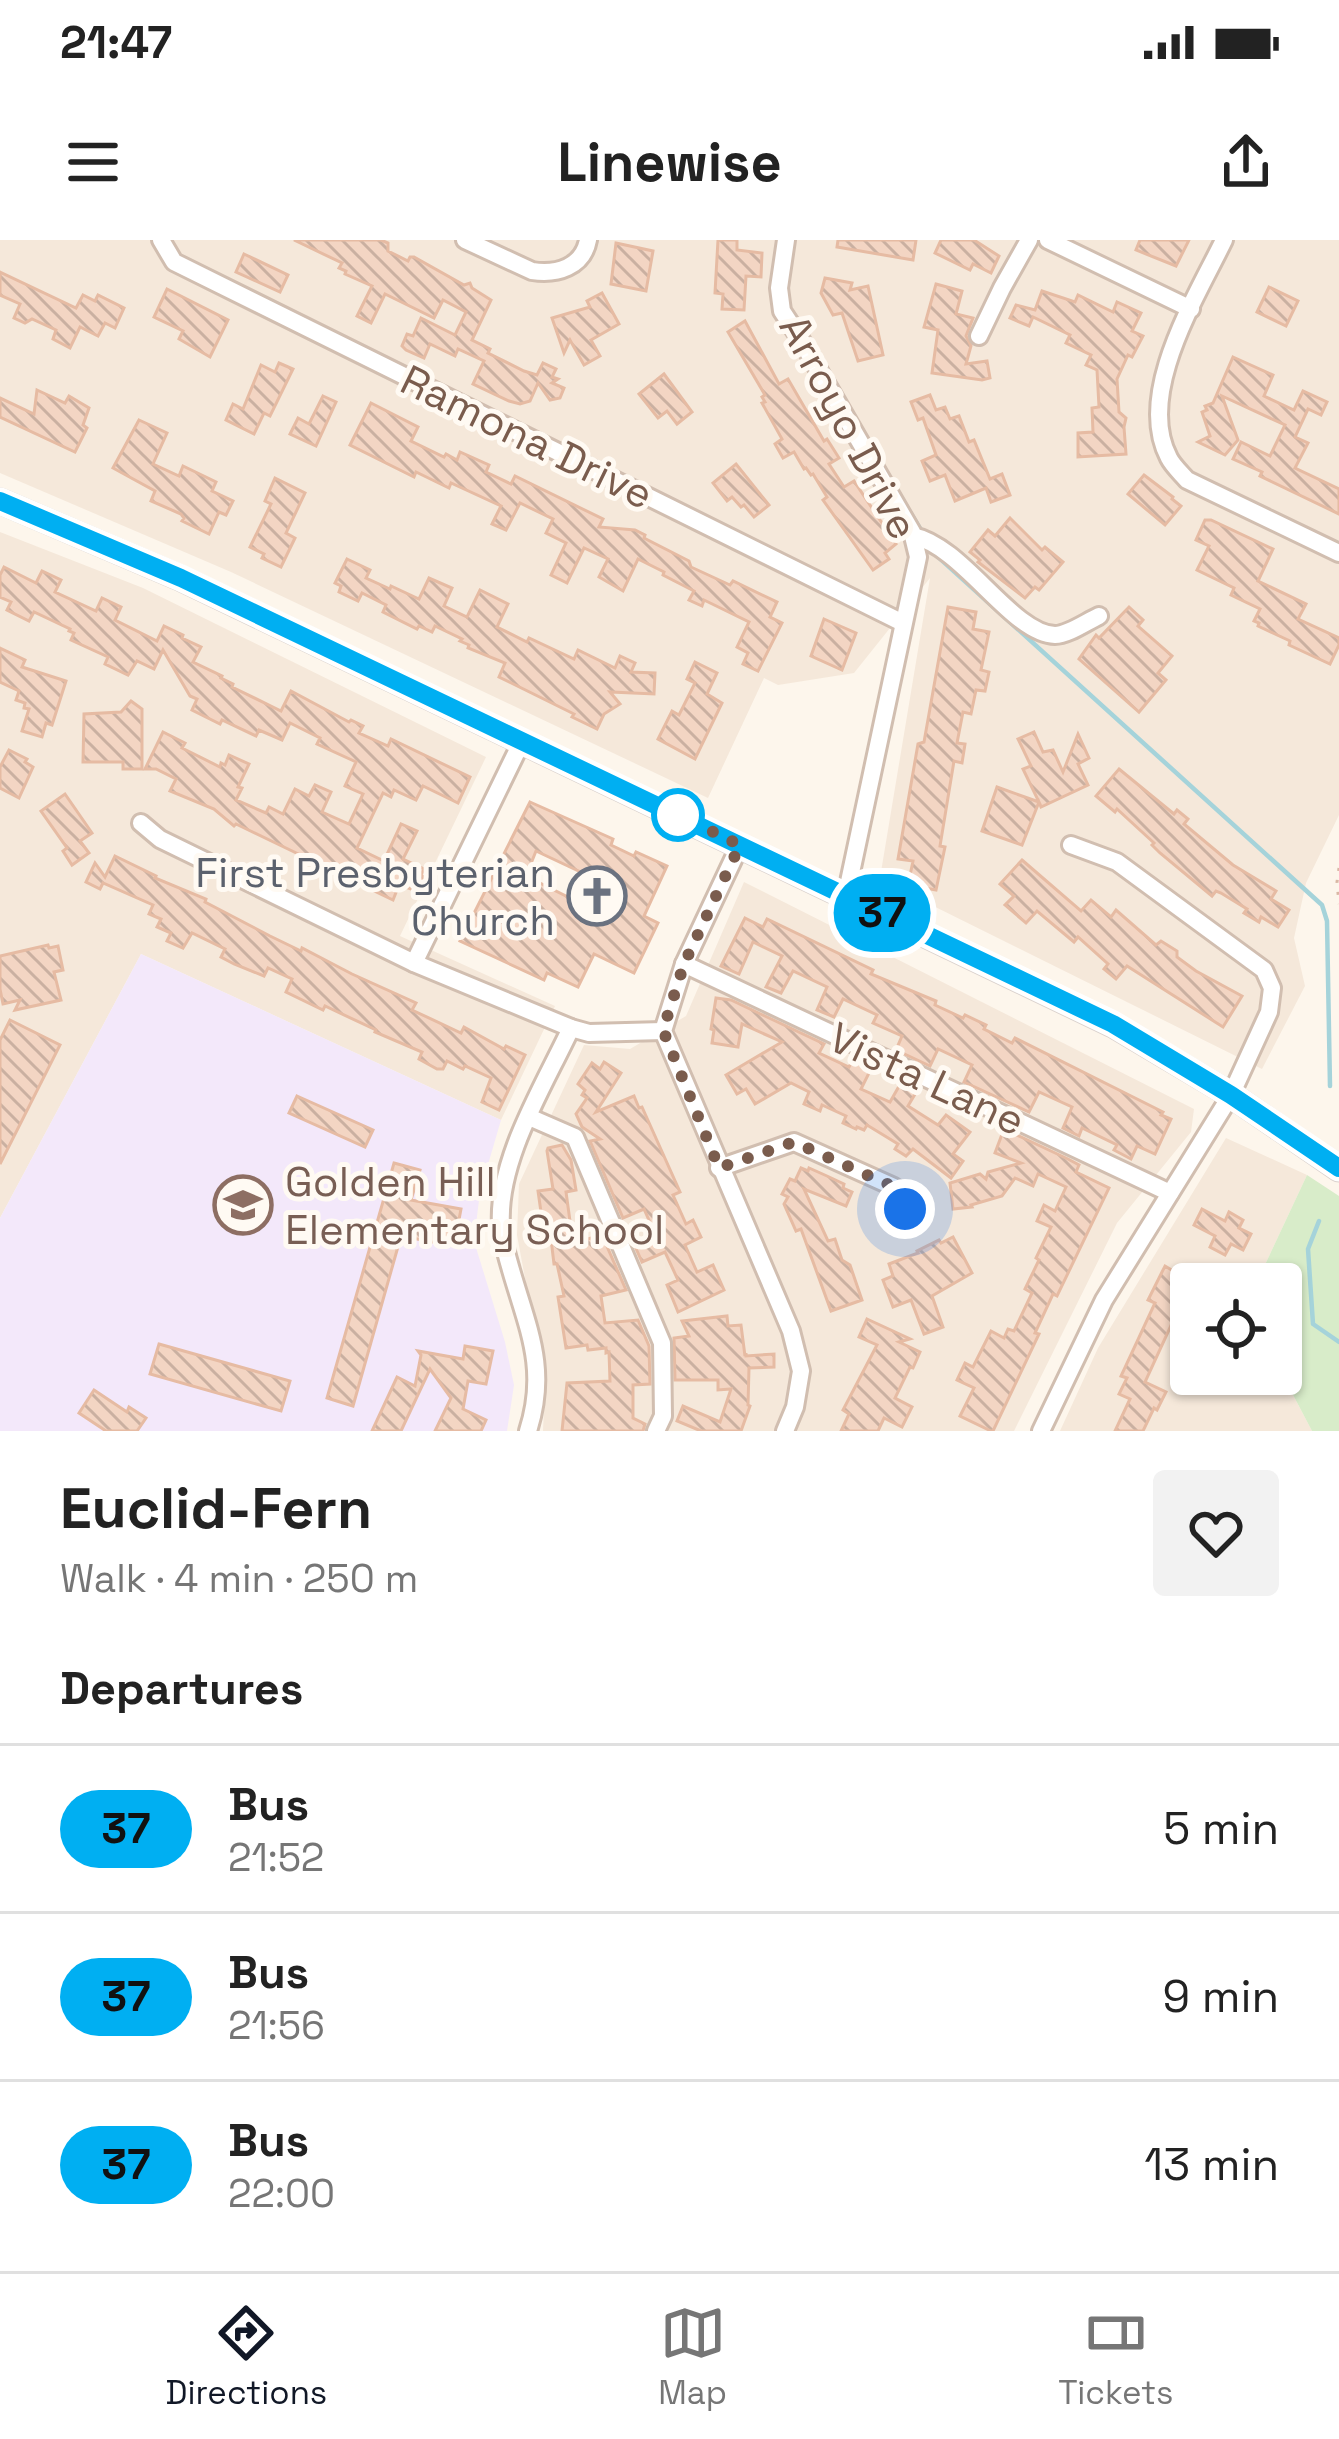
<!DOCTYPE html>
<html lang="en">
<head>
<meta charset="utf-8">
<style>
	body { margin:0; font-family:"Space Grotesk",sans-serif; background:#f2f2f2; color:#222; height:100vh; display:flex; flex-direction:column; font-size:45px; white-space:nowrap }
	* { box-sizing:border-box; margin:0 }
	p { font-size:39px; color:#767676 }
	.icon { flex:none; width:66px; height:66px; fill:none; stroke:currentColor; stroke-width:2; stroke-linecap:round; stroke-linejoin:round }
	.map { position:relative; height:1191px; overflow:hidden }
	.details { display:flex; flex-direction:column; background:#fff; flex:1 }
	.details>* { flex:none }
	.badge { padding:0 24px; border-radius:39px; font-size:42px; line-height:78px }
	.controls { position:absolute; left:1170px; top:1023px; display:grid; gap:24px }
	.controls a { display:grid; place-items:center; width:132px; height:132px; border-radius:12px; background:#fff; box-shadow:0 3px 9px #0004; font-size:60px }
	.you { position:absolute; width:60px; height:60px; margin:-30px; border:9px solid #fff; border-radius:50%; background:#1a73e8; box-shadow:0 0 0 18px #1a73e833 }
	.map>.badge { position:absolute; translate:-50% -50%; box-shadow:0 0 0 6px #fff }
	h2 { padding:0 60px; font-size:45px; line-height:108px }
	.round { display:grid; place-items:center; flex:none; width:126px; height:126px; border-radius:12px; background:#f2f2f2 }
	.headline { display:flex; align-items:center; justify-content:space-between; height:204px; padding:0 60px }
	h1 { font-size:57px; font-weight:700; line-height:90px }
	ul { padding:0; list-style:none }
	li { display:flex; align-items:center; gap:36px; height:168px; padding:0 60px; border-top:3px solid #e0e0e0 }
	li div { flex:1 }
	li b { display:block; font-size:45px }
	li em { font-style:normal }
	li .badge { min-width:132px; font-weight:700; text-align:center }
	.status { display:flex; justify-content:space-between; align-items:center; height:84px; padding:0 60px; background:#fff; direction:ltr }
	.status svg { height:33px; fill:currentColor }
	header { display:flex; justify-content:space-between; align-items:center; height:156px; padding:0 60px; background:#fff; font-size:54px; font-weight:700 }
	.tabs { display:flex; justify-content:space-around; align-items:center; height:168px; border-top:3px solid #e0e0e0; background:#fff; font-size:33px; color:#767676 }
	.tabs a { display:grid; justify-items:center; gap:6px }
	.tabs .active { color:#111827 }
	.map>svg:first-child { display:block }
	.residential { fill:#f5e8da }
	.education { fill:#f3e8fa }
	.green { fill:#d8ecc9 }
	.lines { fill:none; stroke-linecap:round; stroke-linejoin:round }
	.stream { stroke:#a5d3da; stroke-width:4.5 }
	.building { fill:url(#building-back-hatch); stroke:#e6bba3; stroke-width:3; fill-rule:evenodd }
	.minor-casing { stroke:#d1beb0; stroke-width:22 }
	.major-casing { stroke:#dad1cd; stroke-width:27 }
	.path { stroke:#d9b8a5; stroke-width:3; stroke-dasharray:3 9; stroke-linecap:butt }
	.minor { stroke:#fff; stroke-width:16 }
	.major { stroke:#fbd9a5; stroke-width:21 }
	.line-casing { stroke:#fff; stroke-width:27 }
	.line { stroke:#00aff2; stroke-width:18 }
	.walk { stroke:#7a5c4d; stroke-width:12; stroke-dasharray:0 21.6 }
	.stop-dot { fill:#fff; stroke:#00aff2; stroke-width:6 }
	.labels { text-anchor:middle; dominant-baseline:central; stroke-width:10; stroke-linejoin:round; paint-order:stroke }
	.street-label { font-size:42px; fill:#7a5c4d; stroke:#fffaf3 }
	.worship-label { font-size:42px; fill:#5b616d; stroke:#fffaf3; text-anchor:end }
	.education-label { font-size:42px; fill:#785e54; stroke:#fffaf3; text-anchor:start }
</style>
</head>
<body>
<div class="status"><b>21:47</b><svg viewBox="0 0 49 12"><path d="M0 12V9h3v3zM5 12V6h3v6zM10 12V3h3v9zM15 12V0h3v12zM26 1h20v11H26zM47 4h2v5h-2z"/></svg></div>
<header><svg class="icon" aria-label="menu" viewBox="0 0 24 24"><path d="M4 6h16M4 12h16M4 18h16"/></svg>Linewise<svg class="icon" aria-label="share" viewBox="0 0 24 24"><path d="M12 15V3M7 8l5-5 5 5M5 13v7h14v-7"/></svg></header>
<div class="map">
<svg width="1339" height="1191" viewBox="0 0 1339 1191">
	<defs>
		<pattern id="building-back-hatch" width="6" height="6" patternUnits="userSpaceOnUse" patternTransform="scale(3)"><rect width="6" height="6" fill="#f3d5c3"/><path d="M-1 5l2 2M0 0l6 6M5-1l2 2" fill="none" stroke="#cab0a1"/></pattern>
	</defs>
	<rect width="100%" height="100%" fill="#fdf6ec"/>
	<g class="residential">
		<polygon points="0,0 1339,0 1339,575 1306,643 1294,698 1305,746 1262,829 887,643 881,632 930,338 854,433 778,445 764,438 708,558 231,332 0,233"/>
		<polygon points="0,292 143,348 486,517 400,696 555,766 501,880 141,714 0,978"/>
		<polygon points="744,642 1194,869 1191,892 1117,983 1014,1191 543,1191 545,1146 517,995 519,944 584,805 630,809 686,776"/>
		<polygon points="1226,898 1307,935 1256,1044 1191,1044 1191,1134 1281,1134 1281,1132 1312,1191 1060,1191 1098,1108"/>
	</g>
	<polygon class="education" points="141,714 501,880 480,952 474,1001 505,1102 514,1145 507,1191 0,1191 0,978"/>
	<polygon class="green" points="1307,935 1339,956 1339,1191 1312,1191 1281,1132 1281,1044 1256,1044"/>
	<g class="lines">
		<g class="stream">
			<polyline points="902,259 924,295"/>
			<polyline points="936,315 1322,665 1327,681 1330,846"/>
			<polyline points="1319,981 1308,1009 1313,1084 1339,1102"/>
		</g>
	</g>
	<g class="building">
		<polygon points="294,0 381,0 388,3 388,11 408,21 410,17 414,17 464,45 470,43 472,48 491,60 472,100 490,109 488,113 524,131 537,135 543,123 556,129 552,137 558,139 552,143 564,148 560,158 550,160 538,143 530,161 520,164 509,161 473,144 484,121 458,109 455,116 430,104 424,118 406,110 402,106 407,94 413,96 421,78 455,95 466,72 443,60 434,78 385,54 371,83 357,76 372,46 345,34 346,31 339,28 342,23"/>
		<polygon points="718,0 737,0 737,10 762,13 761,37 746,36 744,70 722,69 723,54 715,53"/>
		<polygon points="838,0 916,0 913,20 837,7"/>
		<polygon points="941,0 974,0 999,16 991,33 973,24 970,30 935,13"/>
		<polygon points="1140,0 1189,0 1176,26 1136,10"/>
		<polygon points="616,3 653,11 646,51 611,44"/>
		<polygon points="244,14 288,35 280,52 236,32"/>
		<polygon points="0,32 76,68 83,55 95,61 98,55 124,68 115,88 105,83 98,96 80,87 70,108 53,99 56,90 32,79 25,83 14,78 20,64 0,55"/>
		<polygon points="825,38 852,43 850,50 868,46 883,115 858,121 842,73 833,75 821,53"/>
		<polygon points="936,44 962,51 956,74 973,78 966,96 971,106 966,124 987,121 990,138 982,140 932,133 938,90 924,87"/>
		<polygon points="1269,47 1298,61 1286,86 1257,72"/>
		<polygon points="167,49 228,80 210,117 179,99 183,91 154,77"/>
		<polygon points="1042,51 1075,62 1078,55 1113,72 1117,62 1141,73 1132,91 1143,96 1132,117 1128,115 1117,139 1119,172 1126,178 1124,187 1126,214 1078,217 1078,193 1093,192 1092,168 1099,167 1097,130 1086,125 1091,115 1066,103 1070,95 1033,77 1029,86 1010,78 1016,65 1035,70"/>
		<polygon points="602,53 619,84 591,100 600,116 584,125 570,100 564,113 552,78 590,67 587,61"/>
		<polygon points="745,81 779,144 788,139 824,201 827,199 839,218 829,224 844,247 854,241 896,304 885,313 889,319 873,330 823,260 827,257 813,234 811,235 806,228 804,229 794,212 783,218 775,204 782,199 762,163 765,162 762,157 765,155 728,92"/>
		<polygon points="1233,117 1273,135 1264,156 1294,170 1303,151 1327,162 1321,175 1308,169 1295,197 1308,203 1295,228 1339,249 1339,274 1260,236 1262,232 1233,219 1241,202 1270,216 1285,185 1222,156 1238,200 1225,215 1198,202 1210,196 1202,172 1207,170 1205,166 1213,163"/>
		<polygon points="279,123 293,129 270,176 264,173 254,194 226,180 233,164 243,169 261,125 275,132"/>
		<polygon points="664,134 692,172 677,184 667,171 658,178 639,154"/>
		<polygon points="37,150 65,163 69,156 89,168 83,185 87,188 75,212 0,177 0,158 34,174"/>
		<polygon points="930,155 936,170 945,167 950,179 959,176 969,202 974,200 990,239 1002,234 1010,255 991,262 986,248 955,261 945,235 930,241 922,221 936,215 923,178 918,180 911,162"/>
		<polygon points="323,156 336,162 316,206 290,194 298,178 309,184"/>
		<polygon points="371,163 418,187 411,201 444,217 446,214 457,220 460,212 489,225 486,232 511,244 515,236 603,279 599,287 635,290 645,295 644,298 689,321 691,327 730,345 733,341 777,362 770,377 782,383 758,431 743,424 748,413 737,407 749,382 704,360 702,366 689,360 694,351 663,335 664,332 638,319 623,351 599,337 608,319 584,308 567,343 551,335 566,303 546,293 553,279 520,263 506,290 492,284 501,266 451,243 449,248 416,232 414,237 350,205"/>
		<polygon points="139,180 167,193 153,224 179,236 183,226 216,242 212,251 233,261 226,275 219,272 209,294 182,281 184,278 181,274 151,261 155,251 113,228"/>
		<polygon points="736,224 769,265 754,277 744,265 741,267 732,257 727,261 713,243"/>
		<polygon points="1144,235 1173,257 1172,259 1181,266 1165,285 1128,254"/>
		<polygon points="275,238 305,253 286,293 295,298 281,327 262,318 264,314 250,307 271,264 265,261"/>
		<polygon points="1010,278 1042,310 1045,307 1063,322 1039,350 1035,347 1025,358 978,322 980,320 970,312 988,290 995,296"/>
		<polygon points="1205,280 1211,280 1273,309 1258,341 1306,364 1298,379 1339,398 1339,405 1330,424 1289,405 1290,401 1258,386 1259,383 1254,381 1260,369 1231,355 1234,348 1197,330 1209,306 1196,300"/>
		<polygon points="347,319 370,330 366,338 390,349 391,346 419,359 429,338 452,348 444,366 467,377 480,350 508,364 497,387 527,402 529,398 574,419 578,410 615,428 620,416 635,423 631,432 655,433 654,454 610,452 620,464 604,474 597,489 572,477 574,474 499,437 505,423 468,408 469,405 460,401 462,399 435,386 432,392 419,386 417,389 383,372 386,365 362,353 358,361 339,352 341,346 335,343"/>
		<polygon points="4,327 36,343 42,331 61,340 55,352 96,371 102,358 121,367 115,380 157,401 164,386 183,395 182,398 201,407 193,422 222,436 221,438 233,444 232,447 281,471 291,451 349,482 351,480 363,486 359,493 388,506 391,499 470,537 458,563 423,546 416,560 394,550 391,557 383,553 357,608 384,621 401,584 417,591 403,619 424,629 421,635 424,636 417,651 399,645 393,660 345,637 346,634 317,620 315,622 236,584 234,586 214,569 170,551 176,539 156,529 145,529 163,492 185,503 182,508 220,527 221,523 225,525 229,515 249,524 238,547 242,548 236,560 266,573 269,567 283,574 295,549 309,556 315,545 331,552 322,572 349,584 363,554 345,546 356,522 317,504 320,498 290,483 282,500 259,490 256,496 222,480 220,484 192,470 197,459 190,456 163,410 154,429 137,421 128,435 105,424 108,417 71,400 74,393 69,391 70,389 34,372 29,381 7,370 11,362 0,357 0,335"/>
		<polygon points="948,367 976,372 973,389 989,392 981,430 989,432 985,451 976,450 971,474 963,472 957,503 965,504 962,523 954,521 940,606 945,607 936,650 908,645 913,621 898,619 918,504 924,502"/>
		<polygon points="1129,367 1143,380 1138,386 1172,416 1158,433 1166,440 1139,472 1079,419 1096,395 1099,398"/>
		<polygon points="824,379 856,393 842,430 811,416"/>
		<polygon points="0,408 25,420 22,427 66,441 52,485 46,483 42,497 22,491 29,469 24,468 25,463 16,460 19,451 0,442"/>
		<polygon points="695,422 717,433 707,454 722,463 695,519 658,499 672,471 679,475 695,443 687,439"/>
		<polygon points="131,461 142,469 142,529 123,529 123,522 83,522 84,474 121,472"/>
		<polygon points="1034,492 1043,512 1053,510 1063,532 1078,494 1089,518 1078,524 1088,545 1041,567 1039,562 1022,605 982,591 997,547 1039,562 1023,529 1031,526 1018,499"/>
		<polygon points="9,510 27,519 25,522 33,527 19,558 0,548 0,527"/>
		<polygon points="1119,529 1174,574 1177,570 1188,579 1184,584 1233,625 1276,651 1271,659 1289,670 1278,687 1261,677 1259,682 1244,673 1247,669 1221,653 1216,651 1212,656 1160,613 1152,605 1154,603 1117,569 1115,572 1096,556"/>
		<polygon points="65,554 92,593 80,601 89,613 72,625 63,611 67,608 41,571"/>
		<path d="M530 562 613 599 611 605 634 616 636 612 667 626 644 676 658 683 634 733 594 714 578 747 547 733 544 740 460 701ZM536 611 589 636 576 661 526 636Z"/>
		<polygon points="115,616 156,636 155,638 206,659 205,662 270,696 301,711 302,708 352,734 416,763 412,770 461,793 464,787 504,809 506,806 525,815 499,870 482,862 491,838 465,826 463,829 447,821 443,829 437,829 419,819 422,812 375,792 376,790 325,766 323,770 286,752 292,739 268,728 264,736 234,724 221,717 225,709 192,693 183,708 167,701 171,693 157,687 161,679 149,674 153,665 103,643 100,649 86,642 95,623 105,637"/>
		<polygon points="1022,620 1081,671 1091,660 1111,677 1116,670 1156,705 1161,701 1177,711 1177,717 1196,731 1242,756 1223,787 1127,726 1116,739 1104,729 1108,724 1078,697 1074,702 1037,671 1026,683 1005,665 1014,656 1000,644"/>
		<polygon points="745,678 763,687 767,679 873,730 871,734 936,761 935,765 963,778 965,775 986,785 984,789 1012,803 1015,798 1163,872 1161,875 1171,879 1155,914 1137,906 1131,919 1114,910 1117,905 1082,888 1079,896 1063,888 1072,867 1039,852 1029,872 964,842 972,825 938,809 930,826 896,810 902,796 873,783 877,775 843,759 834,777 817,770 827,747 793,731 781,753 766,747 782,716 753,702 739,734 721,726"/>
		<polygon points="48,705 49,708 58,706 63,730 54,732 61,760 15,770 20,760 3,764 0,749 0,716"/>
		<polygon points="716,758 731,760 824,804 819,813 849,827 854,818 872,827 861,849 890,862 902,841 918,849 908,866 938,885 946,875 970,892 953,914 963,921 951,938 913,909 906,916 895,909 898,904 867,885 864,890 857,887 856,889 843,883 846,876 822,865 820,871 804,864 809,852 791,843 755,864 746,849 737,854 726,835 782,802 742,784 738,807 712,803 714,790 711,789"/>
		<polygon points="10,780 60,805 0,924 0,800"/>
		<polygon points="604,822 621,833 596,872 634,856 639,868 642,867 680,952 673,955 686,984 693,980 701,997 685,1005 697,1032 713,1025 724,1050 678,1072 667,1045 678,1040 665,1012 642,1022 634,1004 655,994 644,969 623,978 590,901 600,899 582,887 576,874 587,858 582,855 585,850 578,844 592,823 600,829"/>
		<polygon points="297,856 373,890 365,907 289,873"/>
		<polygon points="1004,889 1068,919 1079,925 1076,932 1109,948 1057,1056 1053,1054 1035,1093 1039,1094 993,1191 991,1191 960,1176 974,1148 957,1140 965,1123 973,1127 991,1091 1004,1098 1008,1089 1014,1091 1032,1053 1025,1049 1039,1020 1036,1018 1051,987 1037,981 1044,965 1055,971 1066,947 1038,934 1033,946 1015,938 1002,956 971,965 972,967 953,969 950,943 980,934 986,939 988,932 1021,923 995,913"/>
		<polygon points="562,905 571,920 576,950 566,952 573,1003 602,995 626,1050 601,1056 605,1083 638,1080 649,1106 650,1144 633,1145 633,1178 645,1184 643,1191 562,1191 567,1143 610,1141 609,1112 606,1113 606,1108 588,1110 587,1105 566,1108 558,1057 564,1056 557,1024 554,1024 551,999 536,1001 533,980 542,979 538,951 553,949 547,911 548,908"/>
		<polygon points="394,923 420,930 411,960 461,969 454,1006 401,996 353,1166 327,1158"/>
		<polygon points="801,928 808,931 809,928 827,936 844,944 843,948 852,952 846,966 804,949 828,1001 835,999 842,1020 850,1025 862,1060 831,1071 801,989 796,991 784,964 788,957 782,954 790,939 795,941"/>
		<polygon points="1202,969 1225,981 1229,972 1243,980 1239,988 1251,994 1243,1010 1231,1004 1225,1015 1210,1007 1215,996 1194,985"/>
		<polygon points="953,997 972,1033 932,1056 943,1087 924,1094 911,1060 893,1067 883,1040 893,1036 889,1024 918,1013 917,1011 939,1000 941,1003"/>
		<polygon points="1165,1026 1185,1038 1180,1048 1180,1052 1185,1055 1145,1142 1166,1152 1157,1170 1154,1168 1143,1191 1115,1191 1130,1159 1119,1154 1127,1138 1121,1136 1155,1063 1148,1060"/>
		<polygon points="727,1076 728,1086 741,1085 745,1116 746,1113 746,1116 774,1114 774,1127 749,1128 748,1165 750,1166 741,1191 701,1191 677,1181 683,1166 720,1182 731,1149 718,1150 718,1140 675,1140 674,1098 689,1096 682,1081"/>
		<polygon points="867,1079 910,1099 899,1102 920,1112 913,1128 910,1127 895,1158 912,1167 902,1187 884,1178 878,1191 841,1191 849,1174 843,1170 877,1105 859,1097"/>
		<polygon points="159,1104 290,1141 281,1171 150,1134"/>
		<polygon points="465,1106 493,1111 486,1144 468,1141 463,1169 486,1180 481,1191 435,1191 451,1158 430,1129 401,1191 372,1191 397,1137 415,1146 421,1115 418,1111 463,1119"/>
		<polygon points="94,1150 127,1172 129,1167 146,1178 137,1191 106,1191 79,1173"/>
	</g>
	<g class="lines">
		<g class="minor-casing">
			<g id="minor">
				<polyline points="161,0 174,22 903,383"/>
				<path d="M465 0 532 31C557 35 583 27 588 0"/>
				<polyline points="786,0 779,48 782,71 801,100 912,292 918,317 846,656"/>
				<polyline points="1048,0 1191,69"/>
				<path d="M1224 0C1196 58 1135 154 1169 218 1173 226 1181 233 1187 240L1339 313"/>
				<polyline points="979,96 1002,48 1029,0"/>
				<path d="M913 296C963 306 1012 394 1055 395 1068 395 1086 382 1099 376"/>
				<polyline points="141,583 160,599 414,723 571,788 589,793 663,791"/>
				<polyline points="740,605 684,724 663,791 791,1091 801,1131 795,1167 785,1191"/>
				<polyline points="414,723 522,501"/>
				<polyline points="684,724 1170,953"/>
				<polyline points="529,877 575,897 662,1103 663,1176 656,1191"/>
				<polyline points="719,928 794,902 894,947 905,969"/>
				<path d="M528 1191C548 1129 528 1089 511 1030 507 1016 502 1000 501 985 497 920 544 846 571 788"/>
				<polyline points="1041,1191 1104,1060 1231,855 1269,772 1272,748 1264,730 1117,622 1071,605"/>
			</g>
		</g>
		<g class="major-casing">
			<polyline id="major" points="0,261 180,338 1113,785 1231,855 1339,929"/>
		</g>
		<polyline class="path" points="1339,628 1337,642 1339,664"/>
		<use href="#minor" class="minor"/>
		<use href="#major" class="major"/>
	</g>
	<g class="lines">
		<g class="line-casing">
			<polyline id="line" points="0,261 181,338 1113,784 1231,855 1339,928"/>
		</g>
		<use href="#line" class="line"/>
		<polyline class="walk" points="678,575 676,574 740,605 684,724 663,790 719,928 794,902 894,947 905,969"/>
	</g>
	<defs>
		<g id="church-ring" transform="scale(3)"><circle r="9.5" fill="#fffaf3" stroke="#6b7280" stroke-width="1.5"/><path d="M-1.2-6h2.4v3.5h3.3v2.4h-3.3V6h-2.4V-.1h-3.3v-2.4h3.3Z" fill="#6b7280"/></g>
		<g id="school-ring" transform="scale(3)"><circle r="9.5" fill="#fffaf3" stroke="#8d6e63" stroke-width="1.5"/><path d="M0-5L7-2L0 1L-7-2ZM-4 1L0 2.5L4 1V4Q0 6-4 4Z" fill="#8d6e63"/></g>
	</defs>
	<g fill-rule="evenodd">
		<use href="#church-ring" x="597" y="656"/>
		<use href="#school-ring" x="243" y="965"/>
	</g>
	<circle class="stop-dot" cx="678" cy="575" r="24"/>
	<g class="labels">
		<g class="street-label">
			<text transform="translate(849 187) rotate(62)">Arroyo Drive</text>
			<text transform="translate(527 197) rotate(26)">Ramona Drive</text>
			<text transform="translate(927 839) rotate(25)">Vista Lane</text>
		</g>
		<g class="worship-label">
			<text x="555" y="632">First Presbyterian<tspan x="555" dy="48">Church</tspan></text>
		</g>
		<g class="education-label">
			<text x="285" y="941">Golden Hill<tspan x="285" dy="48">Elementary School</tspan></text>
		</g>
	</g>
</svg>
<div class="controls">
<a><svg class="icon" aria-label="locate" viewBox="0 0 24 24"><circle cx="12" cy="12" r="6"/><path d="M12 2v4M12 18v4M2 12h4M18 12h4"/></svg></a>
</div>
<div class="you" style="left:905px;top:969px"></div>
<b class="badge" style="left:882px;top:673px;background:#00aff2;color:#111">37</b>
</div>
<section class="details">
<div class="headline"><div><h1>Euclid-Fern</h1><p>Walk · 4 min · 250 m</p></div><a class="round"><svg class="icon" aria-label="heart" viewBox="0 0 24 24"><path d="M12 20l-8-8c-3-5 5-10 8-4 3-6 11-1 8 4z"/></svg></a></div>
<h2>Departures</h2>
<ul>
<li><span class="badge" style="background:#00aff2;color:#111">37</span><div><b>Bus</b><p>21:52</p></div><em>5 min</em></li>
<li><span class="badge" style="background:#00aff2;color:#111">37</span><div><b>Bus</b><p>21:56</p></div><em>9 min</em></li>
<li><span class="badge" style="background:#00aff2;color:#111">37</span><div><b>Bus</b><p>22:00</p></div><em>13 min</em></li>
</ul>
</section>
<nav class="tabs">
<a class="active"><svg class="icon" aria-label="directions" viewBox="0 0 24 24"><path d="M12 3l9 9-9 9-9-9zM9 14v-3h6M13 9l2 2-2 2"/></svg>Directions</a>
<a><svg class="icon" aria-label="map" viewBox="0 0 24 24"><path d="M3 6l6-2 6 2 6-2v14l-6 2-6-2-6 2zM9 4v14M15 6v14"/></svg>Map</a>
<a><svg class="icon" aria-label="tickets" viewBox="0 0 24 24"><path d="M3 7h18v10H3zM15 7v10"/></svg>Tickets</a>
</nav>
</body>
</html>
